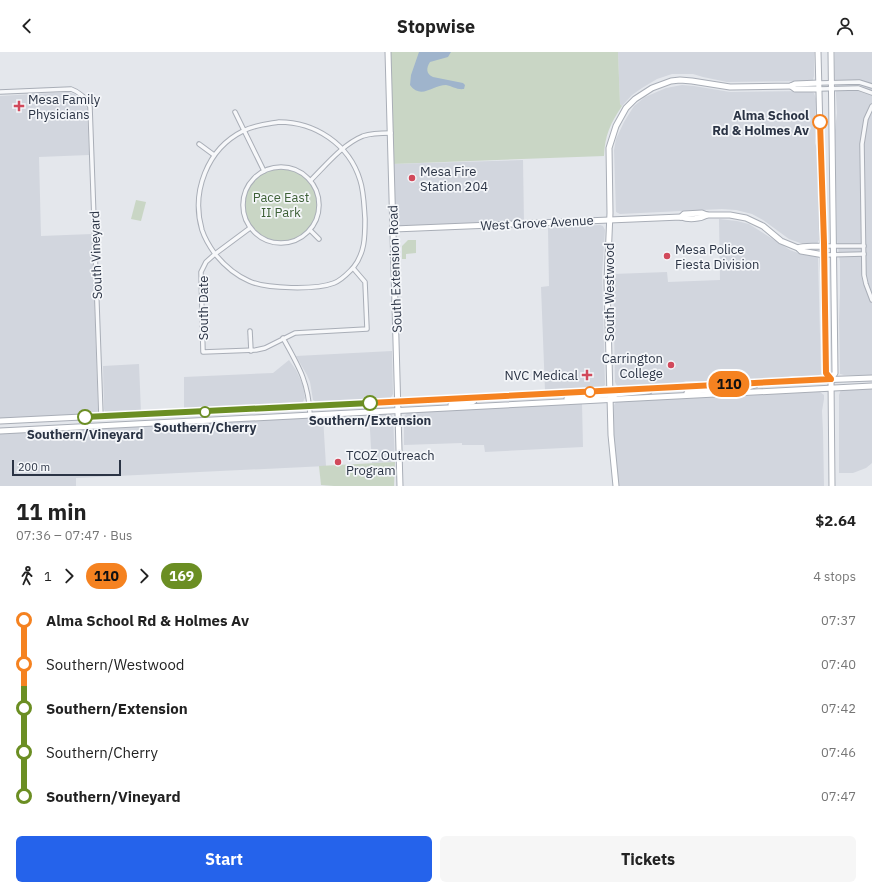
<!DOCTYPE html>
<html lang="en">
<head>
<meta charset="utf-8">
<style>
	body { margin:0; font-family:"IBM Plex Sans",sans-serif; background:#f6f6f6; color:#222; height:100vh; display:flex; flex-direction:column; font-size:15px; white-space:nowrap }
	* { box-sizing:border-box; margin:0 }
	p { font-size:13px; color:#767676 }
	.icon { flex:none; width:22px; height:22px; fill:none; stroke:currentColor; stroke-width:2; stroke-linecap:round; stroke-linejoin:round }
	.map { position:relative; height:434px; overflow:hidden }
	.side { display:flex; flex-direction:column; background:#fff; flex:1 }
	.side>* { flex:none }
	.badge { padding:0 8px; border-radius:13px; font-size:14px; line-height:26px }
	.scale { position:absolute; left:12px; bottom:10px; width:109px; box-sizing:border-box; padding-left:4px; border:2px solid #2b3445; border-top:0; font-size:11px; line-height:14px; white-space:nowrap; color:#2b3445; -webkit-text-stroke:3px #f4f6f9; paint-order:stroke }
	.map>.badge { position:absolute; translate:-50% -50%; box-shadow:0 0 0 2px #fff }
	.legs { display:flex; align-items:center; gap:6px; height:44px; padding:0 16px; font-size:13px }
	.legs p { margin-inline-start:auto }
	.overview { display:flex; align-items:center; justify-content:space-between; height:68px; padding:0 16px }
	h1 { font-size:22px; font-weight:700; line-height:30px }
	.button { display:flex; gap:8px; margin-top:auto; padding:8px 16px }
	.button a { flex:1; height:46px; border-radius:6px; background:#2563eb; color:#fff; font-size:16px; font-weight:700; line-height:46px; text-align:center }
	.button a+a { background:#f6f6f6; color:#222 }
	ul { padding:0 16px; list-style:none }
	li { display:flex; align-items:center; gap:14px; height:44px; font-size:15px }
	li i { display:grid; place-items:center; width:6px; height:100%; margin:0 5px; background:currentColor }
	li i::after { content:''; width:10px; height:10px; margin:-5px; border:3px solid; border-radius:50%; background:#fff }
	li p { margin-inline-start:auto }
	li:first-child i { background:linear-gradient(#0000 50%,currentColor 0) }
	li:last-child i { background:linear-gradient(currentColor 50%,#0000 0) }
	header { display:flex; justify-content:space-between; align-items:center; height:52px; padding:0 16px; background:#fff; font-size:18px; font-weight:700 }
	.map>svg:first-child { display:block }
	.built { fill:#d2d6de }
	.green { fill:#c9d6c5 }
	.water { fill:#9fb4cc }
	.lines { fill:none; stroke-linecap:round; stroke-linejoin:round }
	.street-casing { stroke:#a9aeb7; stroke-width:5.5 }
	.secondary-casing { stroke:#a9aeb7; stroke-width:7 }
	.street { stroke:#f7f8fa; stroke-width:3.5 }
	.secondary { stroke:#fff; stroke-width:5 }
	.line-1-casing { stroke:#fff; stroke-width:9 }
	.line-2-casing { stroke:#fff; stroke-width:9 }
	.line-1 { stroke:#f58220; stroke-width:6 }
	.line-2 { stroke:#6b8e23; stroke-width:6 }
	.poi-dot { fill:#d1495b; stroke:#f4f6f9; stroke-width:1.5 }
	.stop-1-dot { fill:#fff; stroke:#f58220; stroke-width:2 }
	.stop-2-dot { fill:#fff; stroke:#6b8e23; stroke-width:2 }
	.labels { text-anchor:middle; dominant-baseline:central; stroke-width:3.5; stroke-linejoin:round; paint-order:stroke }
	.poi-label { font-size:13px; fill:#2b3445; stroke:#f4f6f9; text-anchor:start }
	.stop-label { font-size:13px; font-weight:bold; fill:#2b3445; stroke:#f4f6f9 }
	.park-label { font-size:13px; fill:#3f6138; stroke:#f4f6f9 }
	.street-label { font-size:13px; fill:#2b3445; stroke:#f4f6f9 }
</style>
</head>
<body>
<header><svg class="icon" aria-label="back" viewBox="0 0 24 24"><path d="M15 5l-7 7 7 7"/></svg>Stopwise<svg class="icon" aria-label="person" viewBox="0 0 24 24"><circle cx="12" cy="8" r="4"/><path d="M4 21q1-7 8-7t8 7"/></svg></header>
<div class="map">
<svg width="872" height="434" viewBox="0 0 872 434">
	<rect width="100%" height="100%" fill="#e4e7ec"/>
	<g class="built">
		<polygon points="618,0 814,0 814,24 813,28 809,29 727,30 703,25 693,22 672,22 657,27 642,36 632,43 622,54 620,52"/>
		<polygon points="835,0 872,0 872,323 844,323 840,322 840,320 839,268 840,241 840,210 837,188 835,78 837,61 835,24"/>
		<polygon points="682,33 694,34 730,40 810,39 814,41 816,47 815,91 818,100 819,188 817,192 800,191 789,187 763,168 752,162 736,158 722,157 620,162 616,160 614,98 616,87 624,70 634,54 645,45 666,36"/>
		<polygon points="68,40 77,43 82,47 87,56 89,103 39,105 41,184 92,182 98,360 95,362 0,367 0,44"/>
		<polygon points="523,108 524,172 394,177 392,112"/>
		<polygon points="719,167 737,169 749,172 790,198 801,202 817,205 818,206 821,322 816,325 803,324 792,324 785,326 750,328 741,327 722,328 711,330 704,329 686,329 677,332 619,335 617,334 615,330 613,222 667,220 668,230 720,228"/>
		<polygon points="600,173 603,174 605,178 602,222 605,333 601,336 545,339 541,235 549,234 548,176"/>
		<polygon points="392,299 393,342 390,347 316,350 313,348 310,330 307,323 296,304"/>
		<polygon points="289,308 296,318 303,333 305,346 303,350 184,357 184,325 273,321"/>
		<polygon points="139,312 141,360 105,360 104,357 103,314"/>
		<polygon points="841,337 872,337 872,411 866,416 853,421 839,421 839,343"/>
		<polygon points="820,340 824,343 824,347 822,359 823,379 824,434 618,434 614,396 614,353 616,350"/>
		<polygon points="582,351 583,395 485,400 484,393 462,393 462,391 404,393 404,364 407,361"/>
		<polygon points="387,361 391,362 393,365 395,410 372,411 369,362"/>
		<polygon points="323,365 326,414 76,426 76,434 0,434 0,381"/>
	</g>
	<g class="green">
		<path d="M388 0H618L620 52 622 54C610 72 605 83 604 104L392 112Z"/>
		<circle cx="281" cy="153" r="36"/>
		<polygon points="136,148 146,150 141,169 131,167"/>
		<polygon points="408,188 416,188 416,201 406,202 406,207 402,207 402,194"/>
		<polygon points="395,410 394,434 334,434 321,433 319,414"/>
	</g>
	<path class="water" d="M419 0H451L448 5 430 10C426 16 426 22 433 25L463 31 465 33 464 37C457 38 452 34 446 33 433 33 421 48 410 33L411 23Z"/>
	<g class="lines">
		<g class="street-casing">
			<g id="street">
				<polyline points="819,31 859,30 872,34"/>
				<polyline points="819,37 858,36 872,41"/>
				<path d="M0 40 71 37C80 40 86 46 90 55L101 365"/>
				<polyline points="872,54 866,67 862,92 864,223 866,232 872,248"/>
				<polyline points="235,60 264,119"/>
				<path d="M279 70C315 70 349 92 360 128 364 140 364 154 365 167 365 185 365 201 353 216L365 230 367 277 295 281 265 296 256 298 203 300 201 220 206 210 215 202C210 195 205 187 202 178 191 140 207 97 243 79 254 73 267 72 279 70Z"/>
				<polyline points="199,92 214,103"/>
				<circle cx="281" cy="153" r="38"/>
				<path d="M311 128C326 113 343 92 363 84 372 81 382 81 391 81"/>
				<path d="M250 176 215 202C224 213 235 223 249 229 266 237 316 238 334 231 342 228 347 222 353 216"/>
				<polyline points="310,178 319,187"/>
				<polyline points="824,194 864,194"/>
				<polyline points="824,203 864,202"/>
				<polyline points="250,279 251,299"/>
				<path d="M283 286C299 315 308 329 310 362"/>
			</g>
		</g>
		<g class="secondary-casing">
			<g id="secondary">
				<polyline points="388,0 400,434"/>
				<polyline points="818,0 826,321 831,327 832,434"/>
				<polyline points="791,34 795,37 819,37"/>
				<polyline points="681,165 684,162 702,161 707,163 730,163 746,166 763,174 781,189 798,196 801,199 824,203"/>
				<path d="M394 177 681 165C689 168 700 167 707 163"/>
				<path d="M798 196C804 193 816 195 824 194"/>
				<polyline points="831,327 835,321 831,0"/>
				<polyline points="687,341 695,339 714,337 718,333"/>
				<path d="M722 341C726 334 737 337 745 336 748 335 751 334 755 333"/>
				<polyline points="567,347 575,345 606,343 610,339"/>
				<polyline points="610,347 616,342 649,339"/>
				<polyline points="451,353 472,350 474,349 474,346"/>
				<polyline points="0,369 310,354 765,330 872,326"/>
				<polyline points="0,379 872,334"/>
				<polyline points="616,434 611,383 607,230 610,161 609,96 616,74 626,56 635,47 652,36 671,29 680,28 692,29 730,35 791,34 795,32 819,31"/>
			</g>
		</g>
		<use href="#street" class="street"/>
		<use href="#secondary" class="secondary"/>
	</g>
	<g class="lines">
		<g class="line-1-casing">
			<polyline id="line-1" points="370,351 831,327 826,321 824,191 820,70"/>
		</g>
		<g class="line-2-casing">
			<polyline id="line-2" points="85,365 370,351"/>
		</g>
		<use href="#line-1" class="line-1"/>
		<use href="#line-2" class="line-2"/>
	</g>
	<g class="poi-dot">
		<path d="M17 48h4v4h4v4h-4v4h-4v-4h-4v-4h4z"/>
		<circle cx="412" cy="126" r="4"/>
		<circle cx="667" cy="204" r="4"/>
		<circle cx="671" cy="313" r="4"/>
		<path d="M585 317h4v4h4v4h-4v4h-4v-4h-4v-4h4z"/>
		<circle cx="338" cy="410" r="4"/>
	</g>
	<g class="stop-1-dot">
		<circle cx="820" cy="70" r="7"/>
		<circle cx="590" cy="340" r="5"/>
	</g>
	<g class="stop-2-dot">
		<circle cx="370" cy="351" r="7"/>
		<circle cx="205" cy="360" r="5"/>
		<circle cx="85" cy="365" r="7"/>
	</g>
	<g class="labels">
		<g class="poi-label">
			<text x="28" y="47">Mesa Family<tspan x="28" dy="15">Physicians</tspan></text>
			<text x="420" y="119">Mesa Fire<tspan x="420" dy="15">Station 204</tspan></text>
			<text x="675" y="197">Mesa Police<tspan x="675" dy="15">Fiesta Division</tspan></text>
			<text x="663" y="306" text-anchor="end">Carrington<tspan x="663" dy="15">College</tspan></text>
			<text x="578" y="323" text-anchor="end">NVC Medical</text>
			<text x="346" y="403">TCOZ Outreach<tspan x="346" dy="15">Program</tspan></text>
		</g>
		<g class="stop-label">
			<text x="809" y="63" text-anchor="end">Alma School<tspan x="809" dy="15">Rd &amp; Holmes Av</tspan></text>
			<text x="370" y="368">Southern/Extension</text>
			<text x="205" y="375">Southern/Cherry</text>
			<text x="85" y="382">Southern/Vineyard</text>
		</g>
		<g class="park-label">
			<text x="281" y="145">Pace East<tspan x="281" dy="15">II Park</tspan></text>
		</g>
		<g class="street-label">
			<text transform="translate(537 171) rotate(-3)">West Grove Avenue</text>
			<text transform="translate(96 203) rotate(-92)">South Vineyard</text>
			<text transform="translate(395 217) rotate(-92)">South Extension Road</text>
			<text transform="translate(609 240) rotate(-90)">South Westwood</text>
			<text transform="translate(203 256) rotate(-90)">South Date</text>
		</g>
	</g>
</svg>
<div class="scale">200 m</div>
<b class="badge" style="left:729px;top:332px;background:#f58220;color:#111">110</b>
</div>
<section class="side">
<div class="overview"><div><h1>11 min</h1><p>07:36 – 07:47 · Bus</p></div><b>$2.64</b></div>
<div class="legs"><svg class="icon" aria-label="walk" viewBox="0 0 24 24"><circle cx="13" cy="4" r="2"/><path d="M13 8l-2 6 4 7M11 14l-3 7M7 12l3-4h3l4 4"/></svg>1<svg class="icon" aria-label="forward" viewBox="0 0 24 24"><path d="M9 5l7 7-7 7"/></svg><b class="badge" style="background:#f58220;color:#111">110</b><svg class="icon" aria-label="forward" viewBox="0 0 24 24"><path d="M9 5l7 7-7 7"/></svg><b class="badge" style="background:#6b8e23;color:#fff">169</b><p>4 stops</p></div>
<ul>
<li><i style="color:#f58220"></i><b>Alma School Rd &amp; Holmes Av</b><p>07:37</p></li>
<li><i style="color:#f58220"></i><span>Southern/Westwood</span><p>07:40</p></li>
<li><i style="color:#6b8e23"></i><b>Southern/Extension</b><p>07:42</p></li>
<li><i style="color:#6b8e23"></i><span>Southern/Cherry</span><p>07:46</p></li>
<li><i style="color:#6b8e23"></i><b>Southern/Vineyard</b><p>07:47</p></li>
</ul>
<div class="button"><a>Start</a><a>Tickets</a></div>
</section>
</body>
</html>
